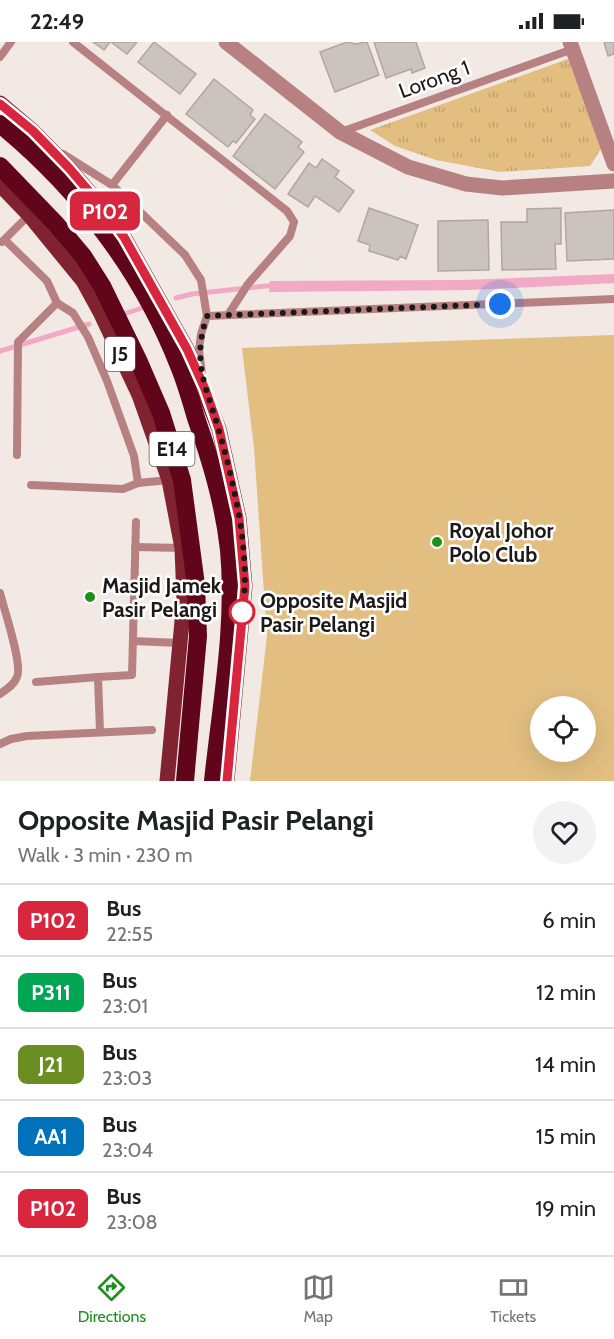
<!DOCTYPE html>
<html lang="en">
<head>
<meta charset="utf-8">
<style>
	body { margin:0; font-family:Cabin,sans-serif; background:#f2f2f2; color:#202124; height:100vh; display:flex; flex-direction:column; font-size:22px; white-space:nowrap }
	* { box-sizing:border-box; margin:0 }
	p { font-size:20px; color:#757577 }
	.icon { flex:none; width:33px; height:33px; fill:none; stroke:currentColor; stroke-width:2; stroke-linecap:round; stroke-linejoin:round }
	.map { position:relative; height:739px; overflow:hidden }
	.panel { display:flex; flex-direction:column; background:#fff; flex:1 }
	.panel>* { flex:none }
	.badge { padding:0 12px; border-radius:9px; font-size:21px; line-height:39px }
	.fabs { position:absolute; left:530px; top:654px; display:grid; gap:12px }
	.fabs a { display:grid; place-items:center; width:66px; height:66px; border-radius:50%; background:#fff; box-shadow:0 6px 24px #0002; font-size:30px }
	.you { position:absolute; width:30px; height:30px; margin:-15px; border:4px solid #fff; border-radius:50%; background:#1a73e8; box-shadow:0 0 0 9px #1a73e833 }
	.map>.badge { position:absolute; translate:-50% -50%; box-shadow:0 0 0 3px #fff }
	.round { display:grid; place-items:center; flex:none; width:63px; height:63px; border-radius:32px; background:#f2f2f2 }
	.overview { display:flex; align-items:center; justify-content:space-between; height:102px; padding:0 18px }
	h1 { font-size:28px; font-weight:800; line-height:45px }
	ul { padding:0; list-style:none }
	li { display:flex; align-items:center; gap:18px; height:72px; padding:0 18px; border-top:2px solid #e0e0e0 }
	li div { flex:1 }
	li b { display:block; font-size:22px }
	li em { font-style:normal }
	li .badge { min-width:66px; font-weight:700; text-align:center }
	.status { display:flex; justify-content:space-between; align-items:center; height:42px; padding:0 30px; background:#fff; direction:ltr }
	.status svg { height:16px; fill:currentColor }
	.tabs { display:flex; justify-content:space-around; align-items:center; height:84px; border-top:2px solid #e0e0e0; background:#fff; font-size:16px; color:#757577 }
	.tabs a { display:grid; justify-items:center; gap:3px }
	.tabs .active { color:#1d911c }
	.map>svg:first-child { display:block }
	.grass { fill:url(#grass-tufts) }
	.pitch { fill:#e2be81; fill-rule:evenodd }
	.water { fill:#f2a9c3 }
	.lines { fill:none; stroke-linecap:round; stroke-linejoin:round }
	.stream { stroke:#f2a9c3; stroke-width:5 }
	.building { fill:#cbc3bd; stroke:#afa7a1; stroke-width:1.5 }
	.service { stroke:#b78182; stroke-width:8 }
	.minor { stroke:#b78182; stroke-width:15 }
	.primary { stroke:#812230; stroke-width:15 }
	.motorway { stroke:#61051a; stroke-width:18 }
	.line-casing { stroke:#fff; stroke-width:14 }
	.line { stroke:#d7263d; stroke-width:9 }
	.walk { stroke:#1d1918; stroke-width:6; stroke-dasharray:0 10.8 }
	.poi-dot { fill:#1d911c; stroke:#fff; stroke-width:2 }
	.stop-dot { fill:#fff; stroke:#d7263d; stroke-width:3 }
	.labels { text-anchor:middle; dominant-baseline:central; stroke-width:5; stroke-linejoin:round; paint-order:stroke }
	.shield { fill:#fff; stroke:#615e5d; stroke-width:1.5 }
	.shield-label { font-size:20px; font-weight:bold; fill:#1d1918 }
	.street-label { font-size:21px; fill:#1d1918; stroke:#fff }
	.poi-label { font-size:21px; font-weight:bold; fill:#1d1918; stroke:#fff; text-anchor:start }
	.stop-label { font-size:21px; font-weight:bold; fill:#1d1918; stroke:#fff; text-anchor:start }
</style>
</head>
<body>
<div class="status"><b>22:49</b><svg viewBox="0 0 49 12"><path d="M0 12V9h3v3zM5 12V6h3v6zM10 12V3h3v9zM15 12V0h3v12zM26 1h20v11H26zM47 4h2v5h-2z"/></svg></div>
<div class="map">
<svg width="614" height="739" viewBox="0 0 614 739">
	<defs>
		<pattern id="grass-tufts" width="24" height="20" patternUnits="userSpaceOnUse" patternTransform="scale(1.5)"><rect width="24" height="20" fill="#e2be81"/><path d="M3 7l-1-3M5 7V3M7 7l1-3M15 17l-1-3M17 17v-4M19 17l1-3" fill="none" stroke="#c1a36f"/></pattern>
	</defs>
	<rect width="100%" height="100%" fill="#f2e8e4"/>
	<polygon class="grass" points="568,17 601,107 590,124 500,130 436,118 395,104 370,88"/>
	<path class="pitch" d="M614 293V739H250L267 594 254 406 242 306ZM540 664H585V710H540Z"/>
	<polygon class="water" points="614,232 614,241 470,248 269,250 270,239 463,238"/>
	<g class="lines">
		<g class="stream">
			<polyline points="176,256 192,252 275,243"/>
			<polyline points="121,273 145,265"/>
			<polyline points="0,309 89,282"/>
		</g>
	</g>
	<g class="building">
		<polygon points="93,0 110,0 104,8"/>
		<polygon points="111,0 137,0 127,12"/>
		<polygon points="154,0 196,32 180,52 138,20"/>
		<polygon points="347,0 355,2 367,0 379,33 335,50 320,10"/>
		<polygon points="374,0 416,0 425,26 412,31 411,27 386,36"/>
		<polygon points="604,0 614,0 614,12 608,14"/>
		<polygon points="214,37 253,68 250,73 255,77 236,101 233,99 228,105 186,72"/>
		<polygon points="265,72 302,100 298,105 304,110 275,147 233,114"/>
		<polygon points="322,117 339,129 335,135 354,149 339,170 315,154 308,165 288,152 309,121 316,126"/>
		<polygon points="369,166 418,183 406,217 400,214 398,218 369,209 370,203 358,199"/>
		<polygon points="561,166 561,202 555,202 556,227 502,228 501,180 527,180 527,167"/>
		<polygon points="614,168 614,217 567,219 565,171"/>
		<polygon points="488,178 489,228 438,229 438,179"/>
	</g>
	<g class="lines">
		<g class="service">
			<polyline points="73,0 287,169 294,180 290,194 248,242 228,273"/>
			<polyline points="0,15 11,0"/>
			<polyline points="341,90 573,7"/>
			<polyline points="63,112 112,143 185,213 201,238 207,274 201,292 199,308 202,332"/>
			<polyline points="112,143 167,73"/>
			<polyline points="5,198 47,239 57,261 18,300 17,413"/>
			<polyline points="2,200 29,173"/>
			<polyline points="57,261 73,271 88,295 107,339 134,414 138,441"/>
			<polyline points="207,274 614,257"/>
			<polyline points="31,443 123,447 138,441 169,438"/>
			<polyline points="135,505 182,506"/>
			<path d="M0 551C4 567 23 623 17 635 14 643 7 647 0 652"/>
			<polyline points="133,599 180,601"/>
			<polyline points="36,640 98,635"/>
			<polyline points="100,690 98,635 132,633 136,480"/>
			<polyline points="0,702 11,697 27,694 152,688"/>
		</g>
		<g class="minor">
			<polyline points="226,0 340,90 408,125 466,142 502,146 614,139"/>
			<polyline points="570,0 614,122"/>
		</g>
		<g class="primary">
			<polyline points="0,61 33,89 69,126 98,160 124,195 187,307 219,387 239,476 245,544 227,739"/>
			<polyline points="0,143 29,173 83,239 101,272 139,353 169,438 182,506 184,558 167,739"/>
		</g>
		<g class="motorway">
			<path d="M0 82C79 147 142 229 179 324 186 341 191 359 196 376 211 419 224 462 229 508 236 584 221 663 213 739"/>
			<polyline points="0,124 56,182 83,214 102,244 139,320 161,371 182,438 196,543 198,594 185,739"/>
		</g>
	</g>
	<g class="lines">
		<g class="line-casing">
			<polyline id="line" points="0,62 33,89 69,126 98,160 124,195 187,307 205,347 219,387 239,476 245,544 227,739"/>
		</g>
		<use href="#line" class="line"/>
		<path class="walk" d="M242 570C252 517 234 441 219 389 207 345 191 322 207 274L500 262"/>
	</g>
	<g class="poi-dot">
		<circle cx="437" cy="500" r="6"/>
		<circle cx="90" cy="555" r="6"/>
	</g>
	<circle class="stop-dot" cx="242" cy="570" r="12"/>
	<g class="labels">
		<g class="shield">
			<rect x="105" y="295" width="30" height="34" rx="4.5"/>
			<rect x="149.5" y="390" width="45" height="34" rx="4.5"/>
		</g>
		<g class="shield-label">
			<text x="120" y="312">J5</text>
			<text x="172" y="407">E14</text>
		</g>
		<g class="street-label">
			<text transform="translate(434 37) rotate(-20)">Lorong 1</text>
		</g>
		<g class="poi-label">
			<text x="449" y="488">Royal Johor<tspan x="449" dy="24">Polo Club</tspan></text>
			<text x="102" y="543">Masjid Jamek<tspan x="102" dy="24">Pasir Pelangi</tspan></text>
		</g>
		<g class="stop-label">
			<text x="260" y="558">Opposite Masjid<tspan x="260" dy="24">Pasir Pelangi</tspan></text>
		</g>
	</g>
</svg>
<div class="fabs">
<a><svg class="icon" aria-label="locate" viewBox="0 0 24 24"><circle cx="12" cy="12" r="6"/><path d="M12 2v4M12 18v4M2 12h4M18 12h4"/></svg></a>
</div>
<div class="you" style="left:500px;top:262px"></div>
<b class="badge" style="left:105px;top:169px;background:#d7263d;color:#fff">P102</b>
</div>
<section class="panel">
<div class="overview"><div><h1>Opposite Masjid Pasir Pelangi</h1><p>Walk · 3 min · 230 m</p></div><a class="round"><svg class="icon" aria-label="heart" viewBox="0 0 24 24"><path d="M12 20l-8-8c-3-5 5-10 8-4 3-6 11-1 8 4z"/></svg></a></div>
<ul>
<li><span class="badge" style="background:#d7263d;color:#fff">P102</span><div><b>Bus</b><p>22:55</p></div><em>6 min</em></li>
<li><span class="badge" style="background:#00a651;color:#fff">P311</span><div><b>Bus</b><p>23:01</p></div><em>12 min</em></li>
<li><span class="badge" style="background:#6b8e23;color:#fff">J21</span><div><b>Bus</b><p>23:03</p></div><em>14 min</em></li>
<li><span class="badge" style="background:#0072bc;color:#fff">AA1</span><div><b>Bus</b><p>23:04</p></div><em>15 min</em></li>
<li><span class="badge" style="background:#d7263d;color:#fff">P102</span><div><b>Bus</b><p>23:08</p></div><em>19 min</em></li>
</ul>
</section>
<nav class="tabs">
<a class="active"><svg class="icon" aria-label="directions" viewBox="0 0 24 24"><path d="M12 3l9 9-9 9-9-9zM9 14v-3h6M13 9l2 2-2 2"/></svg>Directions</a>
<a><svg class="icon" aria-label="map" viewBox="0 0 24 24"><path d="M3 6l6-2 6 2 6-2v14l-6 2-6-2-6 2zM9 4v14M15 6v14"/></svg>Map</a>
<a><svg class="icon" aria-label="tickets" viewBox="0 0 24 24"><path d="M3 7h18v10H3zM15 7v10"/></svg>Tickets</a>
</nav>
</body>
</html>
